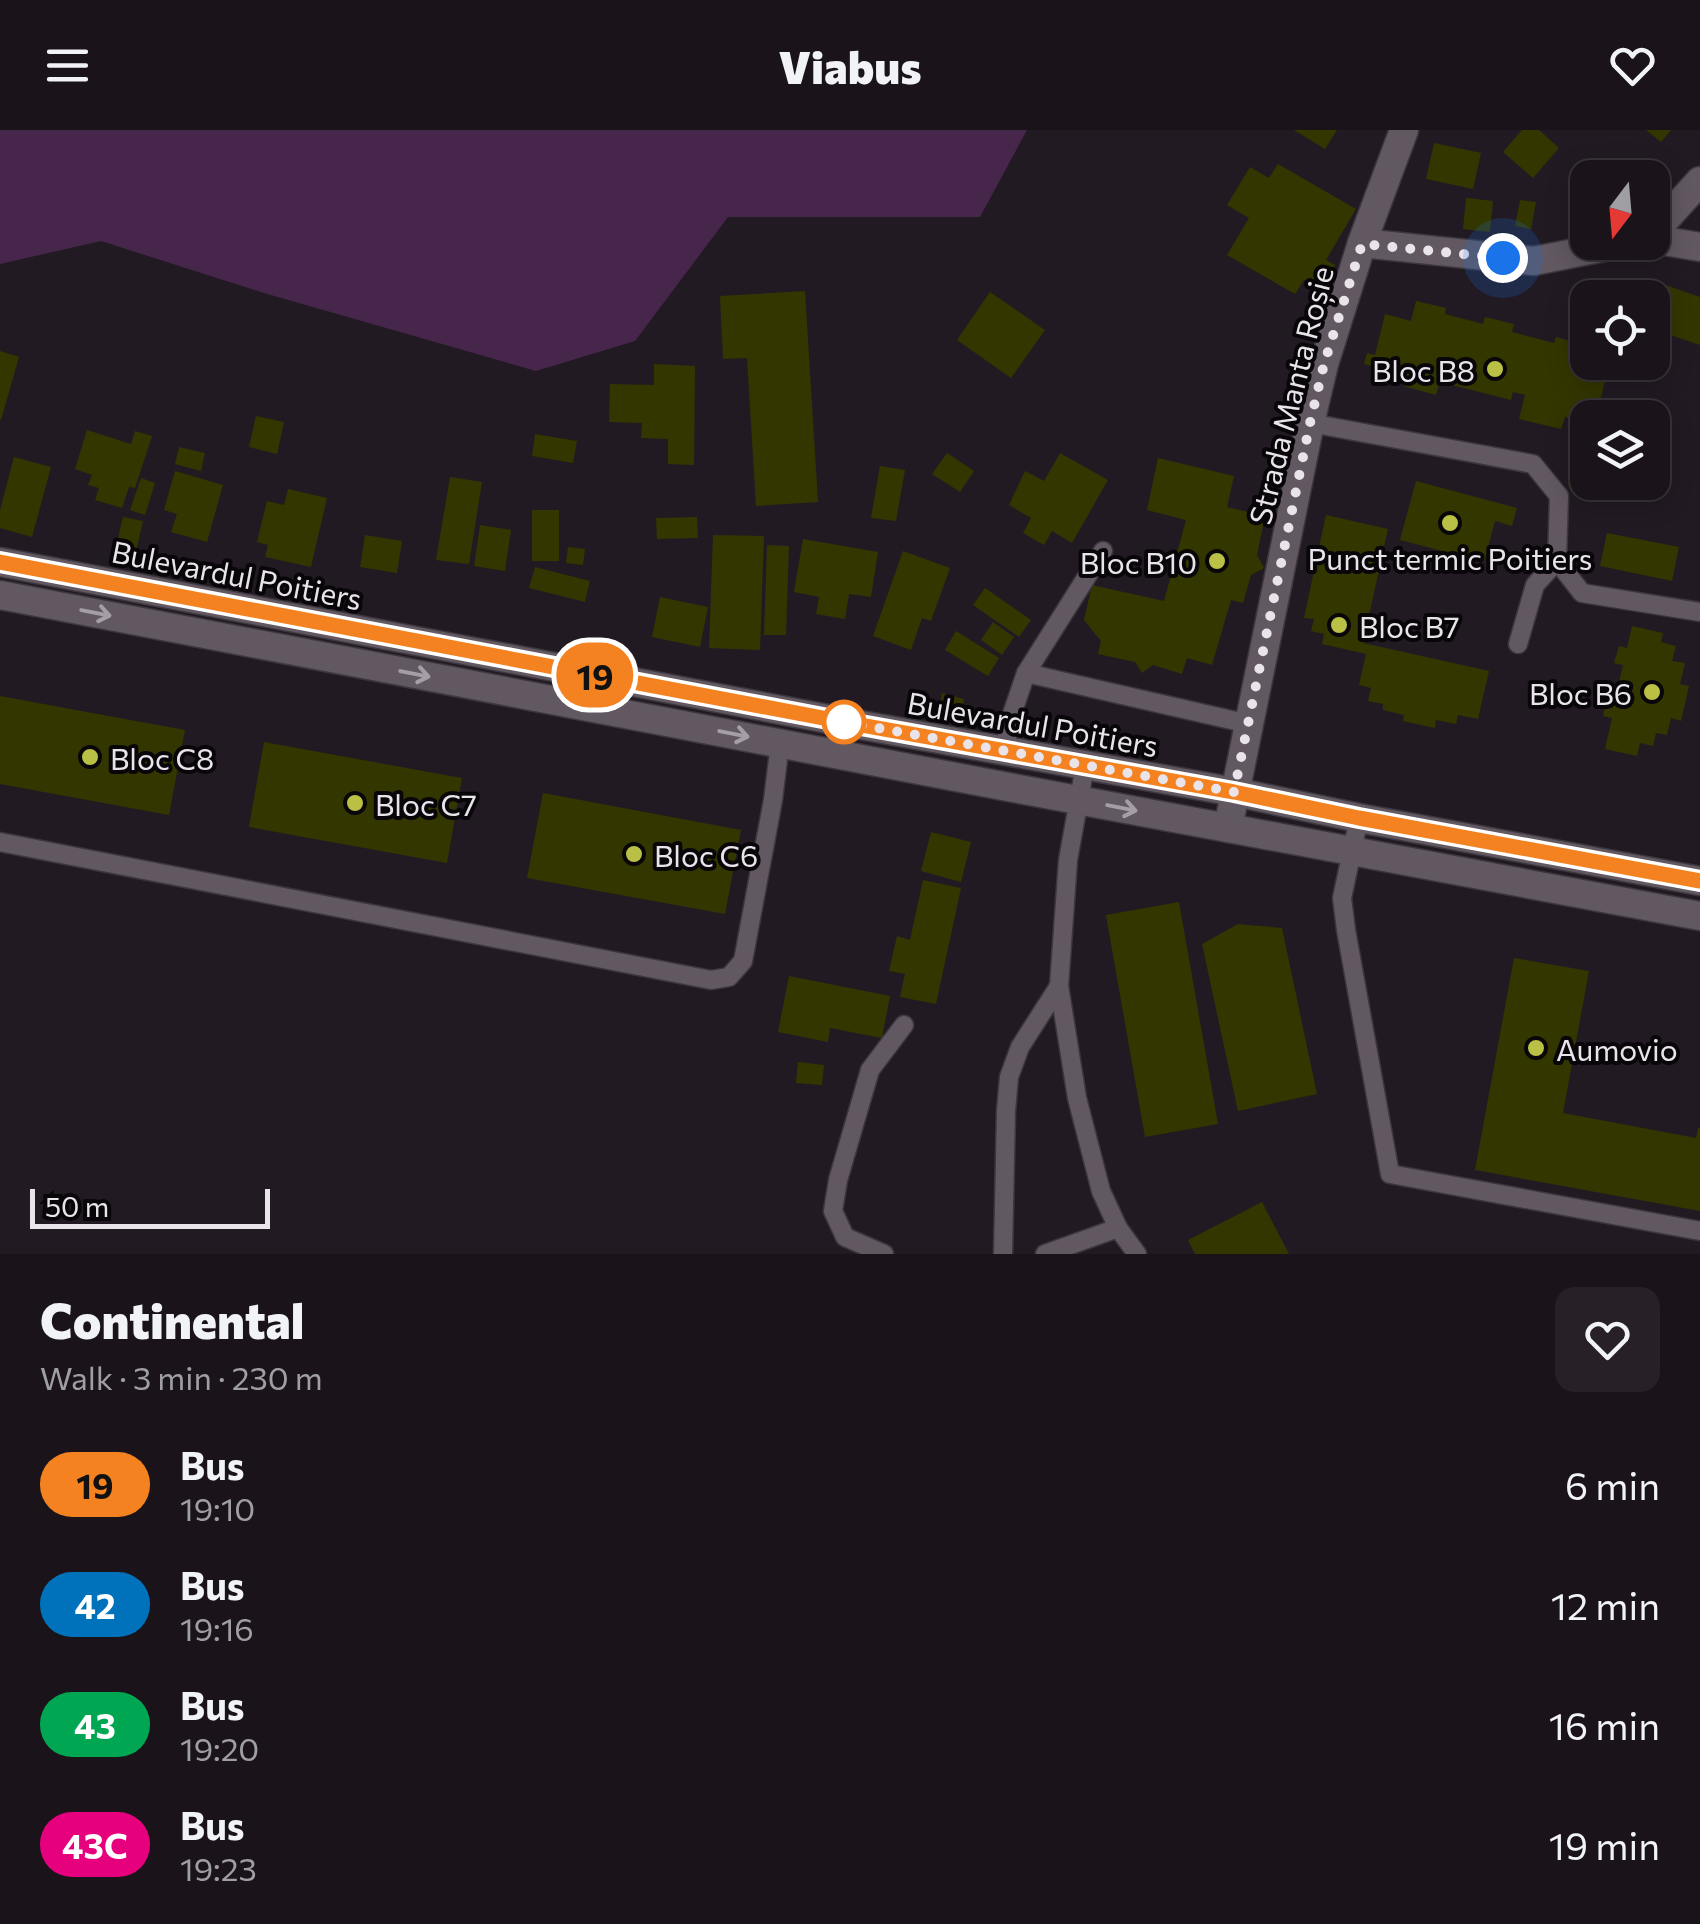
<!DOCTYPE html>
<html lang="en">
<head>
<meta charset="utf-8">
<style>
	body { margin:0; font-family:Commissioner,sans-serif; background:#272127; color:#f1f3f6; height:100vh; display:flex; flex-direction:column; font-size:38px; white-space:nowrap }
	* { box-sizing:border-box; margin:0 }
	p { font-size:32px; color:#9f9ea2 }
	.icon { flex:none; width:55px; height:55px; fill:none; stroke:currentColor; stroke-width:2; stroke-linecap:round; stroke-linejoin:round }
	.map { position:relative; height:1124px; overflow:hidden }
	.side { display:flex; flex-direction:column; background:#1a141a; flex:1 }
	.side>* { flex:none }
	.badge { padding:0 20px; border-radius:32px; font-size:35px; line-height:65px }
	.needle { width:65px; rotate:196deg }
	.buttons { position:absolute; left:1570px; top:30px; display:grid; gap:20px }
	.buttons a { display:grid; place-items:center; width:100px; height:100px; border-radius:20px; background:#1a141a; box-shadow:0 5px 25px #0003,0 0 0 2px #383339; font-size:50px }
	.scale { position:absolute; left:30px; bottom:25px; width:240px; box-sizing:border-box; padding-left:10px; border:5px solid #e9e4ea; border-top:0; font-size:28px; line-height:35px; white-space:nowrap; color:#e9e4ea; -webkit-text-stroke:8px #09060a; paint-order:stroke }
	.you { position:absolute; width:50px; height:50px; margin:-25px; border:8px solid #fff; border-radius:50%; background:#1a73e8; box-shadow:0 0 0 15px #1a73e833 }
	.map>.badge { position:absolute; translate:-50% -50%; box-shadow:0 0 0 5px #fff }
	.round { display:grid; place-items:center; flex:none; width:105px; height:105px; border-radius:20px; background:#272127 }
	.overview { display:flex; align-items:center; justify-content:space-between; height:170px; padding:0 40px }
	h1 { font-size:48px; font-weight:800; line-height:75px }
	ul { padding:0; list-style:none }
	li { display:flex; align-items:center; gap:30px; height:120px; padding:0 40px }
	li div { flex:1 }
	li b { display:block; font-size:38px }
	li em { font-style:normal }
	li .badge { min-width:110px; font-weight:700; text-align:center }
	header { display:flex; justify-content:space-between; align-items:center; height:130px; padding:0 40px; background:#1a141a; font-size:45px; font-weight:800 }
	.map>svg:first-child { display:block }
	.green { fill:#47264b }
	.building { fill:#343600 }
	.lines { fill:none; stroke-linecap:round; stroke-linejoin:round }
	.service-casing { stroke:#3c363d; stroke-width:21 }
	.minor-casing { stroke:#3c363d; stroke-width:31 }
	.secondary-casing { stroke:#3c363d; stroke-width:31 }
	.service { stroke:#615862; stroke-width:18 }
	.minor { stroke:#615862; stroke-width:28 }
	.secondary { stroke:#615862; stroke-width:28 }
	.oneway { stroke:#a59ea6 }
	.line-casing { stroke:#fff; stroke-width:22 }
	.line { stroke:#f58220; stroke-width:15 }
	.walk { stroke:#e9e4ea; stroke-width:10; stroke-dasharray:0 18 }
	.poi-dot { fill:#bac045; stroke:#09060a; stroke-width:4 }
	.stop-dot { fill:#fff; stroke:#f58220; stroke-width:5 }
	.labels { text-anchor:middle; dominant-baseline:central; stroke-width:8; stroke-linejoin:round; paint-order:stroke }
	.poi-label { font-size:30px; fill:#e9e4ea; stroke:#09060a; text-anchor:start }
	.street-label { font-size:30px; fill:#e9e4ea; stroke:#09060a }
</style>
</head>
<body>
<header><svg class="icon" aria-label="menu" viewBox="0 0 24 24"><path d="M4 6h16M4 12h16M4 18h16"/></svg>Viabus<svg class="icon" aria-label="heart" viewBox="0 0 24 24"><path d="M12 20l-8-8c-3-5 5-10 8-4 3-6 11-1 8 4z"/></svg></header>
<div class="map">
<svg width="1700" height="1124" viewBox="0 0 1700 1124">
	<rect width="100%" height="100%" fill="#221a23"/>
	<polygon class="green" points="0,0 1027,0 980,87 728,87 635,211 536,241 264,163 101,111 0,134"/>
	<g class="building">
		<polygon points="1294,0 1337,0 1325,19"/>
		<polygon points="1522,0 1539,0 1559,18 1533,48 1503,22"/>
		<polygon points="1646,0 1671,0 1661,12"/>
		<polygon points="1434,13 1481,23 1473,59 1426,49"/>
		<polygon points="1278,34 1356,79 1326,130 1335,135 1321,160 1304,150 1295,164 1227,125 1249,88 1227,75 1250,37 1269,48"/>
		<polygon points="1466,68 1493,71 1490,102 1463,99"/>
		<polygon points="1520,70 1536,72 1531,99 1515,96"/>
		<polygon points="1651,150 1700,167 1700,215 1652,199 1652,168 1645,168"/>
		<polygon points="805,161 818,372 756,376 747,228 723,229 720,166"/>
		<polygon points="990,162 1045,200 1011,248 957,210"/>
		<polygon points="1416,171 1446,178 1445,184 1483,194 1485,187 1514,194 1512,202 1554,213 1556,207 1578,213 1577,218 1588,221 1588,232 1610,232 1598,279 1605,281 1603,288 1588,288 1588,293 1565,287 1561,299 1519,289 1525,265 1513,262 1511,270 1448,254 1450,246 1442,244 1436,265 1403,256 1405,245 1364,234 1367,223 1375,225 1385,184 1411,191"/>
		<polygon points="0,221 19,227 1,290 0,289"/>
		<polygon points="654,234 695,236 694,335 668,334 668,309 641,308 642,293 609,292 610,254 654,255"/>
		<polygon points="256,286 284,292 277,324 249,317"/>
		<polygon points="87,300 131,314 135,301 152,306 135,358 129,357 122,378 95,370 99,358 88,355 92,345 75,339"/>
		<polygon points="535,304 577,311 573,333 532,326"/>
		<polygon points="179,317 205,323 201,341 175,334"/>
		<polygon points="947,323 974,341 960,362 932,344"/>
		<polygon points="1060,323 1108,350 1072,413 1052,401 1044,415 1023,403 1031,388 1009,375 1025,341 1044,351"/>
		<polygon points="14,327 51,337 32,407 0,398 0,380"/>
		<polygon points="1158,328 1234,346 1227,377 1265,386 1257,425 1264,438 1251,445 1243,473 1231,470 1212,535 1187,528 1182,544 1153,535 1142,543 1135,532 1098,524 1101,511 1084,490 1092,455 1164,471 1186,390 1147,380"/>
		<polygon points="1574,335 1588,339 1588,352 1598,352 1595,364 1568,356"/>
		<polygon points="880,336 905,340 896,391 871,388"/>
		<polygon points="175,341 223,355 207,412 171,402 177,384 164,380"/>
		<polygon points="450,347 482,352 469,434 436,430"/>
		<polygon points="141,348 155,353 145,385 130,380"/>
		<polygon points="1416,351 1517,378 1512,396 1495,391 1484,432 1400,410"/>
		<polygon points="288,359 327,368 311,437 265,427 268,415 257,412 267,371 284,375"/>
		<rect x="532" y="380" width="27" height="51"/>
		<polygon points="1326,385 1388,399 1363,513 1489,541 1478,589 1458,585 1456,594 1436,590 1435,598 1403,591 1404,585 1383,580 1383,574 1368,571 1371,558 1359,555 1366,524 1322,514 1324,504 1311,501 1314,489 1304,488"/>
		<polygon points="123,387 143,391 133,434 113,429"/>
		<polygon points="697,387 698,408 657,409 656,388"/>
		<polygon points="480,395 511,400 505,441 474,436"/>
		<polygon points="1607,403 1679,417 1672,451 1600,436"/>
		<polygon points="365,405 402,411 397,443 360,437"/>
		<polygon points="713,405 764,406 760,520 709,518"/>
		<polygon points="803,409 878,422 871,467 849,464 845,489 816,484 819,467 794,462"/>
		<polygon points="767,415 789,416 786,505 764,505"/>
		<polygon points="568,417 585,419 583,435 566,433"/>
		<polygon points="903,421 950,438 931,491 922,488 911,520 873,506"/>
		<polygon points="535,437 590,451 585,472 529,458"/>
		<polygon points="985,458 1031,490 1019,507 973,475"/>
		<polygon points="660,467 708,477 700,517 652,507"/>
		<polygon points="993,492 1014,507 1002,525 981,510"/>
		<polygon points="1632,496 1663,503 1661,512 1676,516 1672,531 1685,533 1680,554 1689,556 1681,591 1671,588 1667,605 1656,603 1653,616 1640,613 1637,626 1605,619 1612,588 1603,586 1607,568 1615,570 1623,535 1614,533 1619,516 1627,518"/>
		<polygon points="956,501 999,528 988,546 945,520"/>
		<polygon points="942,563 964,569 961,584 939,579"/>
		<polygon points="0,566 185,600 169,685 0,654"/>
		<polygon points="264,612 462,648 447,733 249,697"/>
		<polygon points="543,663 741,700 725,784 527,748"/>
		<polygon points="931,702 971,712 961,752 921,741"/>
		<polygon points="923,750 961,758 936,874 900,867 905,844 889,841 897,806 910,810"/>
		<polygon points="1179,772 1218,994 1145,1007 1106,785"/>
		<polygon points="1238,794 1282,798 1317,964 1238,981 1202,814"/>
		<polygon points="1514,828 1589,841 1563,983 1696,1008 1698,998 1700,998 1700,1081 1475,1040"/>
		<polygon points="789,846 890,866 882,908 830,898 828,912 778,902"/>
		<polygon points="798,932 824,935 822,955 796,953"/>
		<polygon points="1262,1072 1289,1124 1195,1124 1188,1110"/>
	</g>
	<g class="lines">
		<g class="service-casing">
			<g id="service">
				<polyline points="1310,293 1533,334 1559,366 1557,431 1582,463 1700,482"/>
				<polyline points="1518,514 1535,455 1557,431"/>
				<polyline points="1026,543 1249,594"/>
				<polyline points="1004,621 1012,584 1026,543 1103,421"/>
				<polyline points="1085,636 1068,730 1059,856 1077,968 1101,1061 1118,1098 1137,1124"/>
				<polyline points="1359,688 1342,768 1346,800 1390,1044 1700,1101"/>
				<polyline points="0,712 711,850 729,847 743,831 773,670 780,613"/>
				<polyline points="884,1124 845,1107 833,1081 838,1050 870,940 904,895"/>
				<polyline points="1003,1124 1006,981 1009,947 1020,917 1059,856"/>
				<polyline points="1045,1124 1118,1098"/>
			</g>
		</g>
		<g class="minor-casing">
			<g id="minor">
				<polyline points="1652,104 1700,51"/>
				<polyline points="1652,109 1700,117"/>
				<polyline points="1362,113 1404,0"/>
				<polyline points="1228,698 1310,293 1324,234 1362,113 1534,131 1630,112"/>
			</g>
		</g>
		<g class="secondary-casing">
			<g id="secondary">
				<polyline points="0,432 844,592 1235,662 1359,688 1700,751"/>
				<polyline points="0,465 1003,656 1700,786"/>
			</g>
		</g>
		<use href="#service" class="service"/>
		<use href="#minor" class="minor"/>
		<use href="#secondary" class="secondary"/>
	</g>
	<defs><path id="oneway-shaft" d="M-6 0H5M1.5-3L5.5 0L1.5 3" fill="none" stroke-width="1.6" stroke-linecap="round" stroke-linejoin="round" transform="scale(2.5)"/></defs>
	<g class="oneway">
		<use href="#oneway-shaft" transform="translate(96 483) rotate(11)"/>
		<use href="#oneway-shaft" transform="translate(415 544) rotate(11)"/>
		<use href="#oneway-shaft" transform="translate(734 604) rotate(11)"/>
		<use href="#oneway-shaft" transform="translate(1122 678) rotate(11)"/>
	</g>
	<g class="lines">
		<g class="line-casing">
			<polyline id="line" points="0,432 844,592 1234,662 1359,688 1700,751"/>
		</g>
		<use href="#line" class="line"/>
		<polyline class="walk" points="844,592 1234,662 1310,293 1324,234 1362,114 1503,128"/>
	</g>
	<g class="poi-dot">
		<circle cx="1495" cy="239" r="10"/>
		<circle cx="1450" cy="393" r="10"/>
		<circle cx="1217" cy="431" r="10"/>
		<circle cx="1339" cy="495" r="10"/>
		<circle cx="1652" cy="562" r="10"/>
		<circle cx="90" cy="627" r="10"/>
		<circle cx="355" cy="673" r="10"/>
		<circle cx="634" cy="724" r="10"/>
		<circle cx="1536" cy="918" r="10"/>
	</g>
	<circle class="stop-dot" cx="844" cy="592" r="20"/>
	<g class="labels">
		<g class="poi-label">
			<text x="1475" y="239" text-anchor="end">Bloc B8</text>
			<text x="1450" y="427" text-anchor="middle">Punct termic Poitiers</text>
			<text x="1197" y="431" text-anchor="end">Bloc B10</text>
			<text x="1359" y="495">Bloc B7</text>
			<text x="1632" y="562" text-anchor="end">Bloc B6</text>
			<text x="110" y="627">Bloc C8</text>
			<text x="375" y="673">Bloc C7</text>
			<text x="654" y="724">Bloc C6</text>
			<text x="1556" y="918">Aumovio</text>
		</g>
		<g class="street-label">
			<text transform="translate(1290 265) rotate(-76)">Strada Manta Roșie</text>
			<text transform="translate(237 444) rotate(11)">Bulevardul Poitiers</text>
			<text transform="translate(1033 593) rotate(10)">Bulevardul Poitiers</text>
		</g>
	</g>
</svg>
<div class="buttons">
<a><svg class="needle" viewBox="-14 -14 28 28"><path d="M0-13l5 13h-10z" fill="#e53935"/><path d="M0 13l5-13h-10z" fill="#9f9ea2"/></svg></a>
<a><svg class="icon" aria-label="locate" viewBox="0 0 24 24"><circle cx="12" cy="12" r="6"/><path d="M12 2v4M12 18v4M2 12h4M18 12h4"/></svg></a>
<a><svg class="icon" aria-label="layers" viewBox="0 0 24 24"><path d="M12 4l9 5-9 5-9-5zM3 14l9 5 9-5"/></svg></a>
</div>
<div class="scale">50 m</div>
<div class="you" style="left:1503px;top:128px"></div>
<b class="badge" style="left:595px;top:545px;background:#f58220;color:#111">19</b>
</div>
<section class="side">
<div class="overview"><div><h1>Continental</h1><p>Walk · 3 min · 230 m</p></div><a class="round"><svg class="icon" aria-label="heart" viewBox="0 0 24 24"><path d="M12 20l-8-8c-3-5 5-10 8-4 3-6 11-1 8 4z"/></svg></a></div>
<ul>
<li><span class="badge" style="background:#f58220;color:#111">19</span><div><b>Bus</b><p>19:10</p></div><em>6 min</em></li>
<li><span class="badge" style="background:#0072bc;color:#fff">42</span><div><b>Bus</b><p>19:16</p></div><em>12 min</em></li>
<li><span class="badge" style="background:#00a651;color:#fff">43</span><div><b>Bus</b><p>19:20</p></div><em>16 min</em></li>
<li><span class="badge" style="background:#e6007e;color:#fff">43C</span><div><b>Bus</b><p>19:23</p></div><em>19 min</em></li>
</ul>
</section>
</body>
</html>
